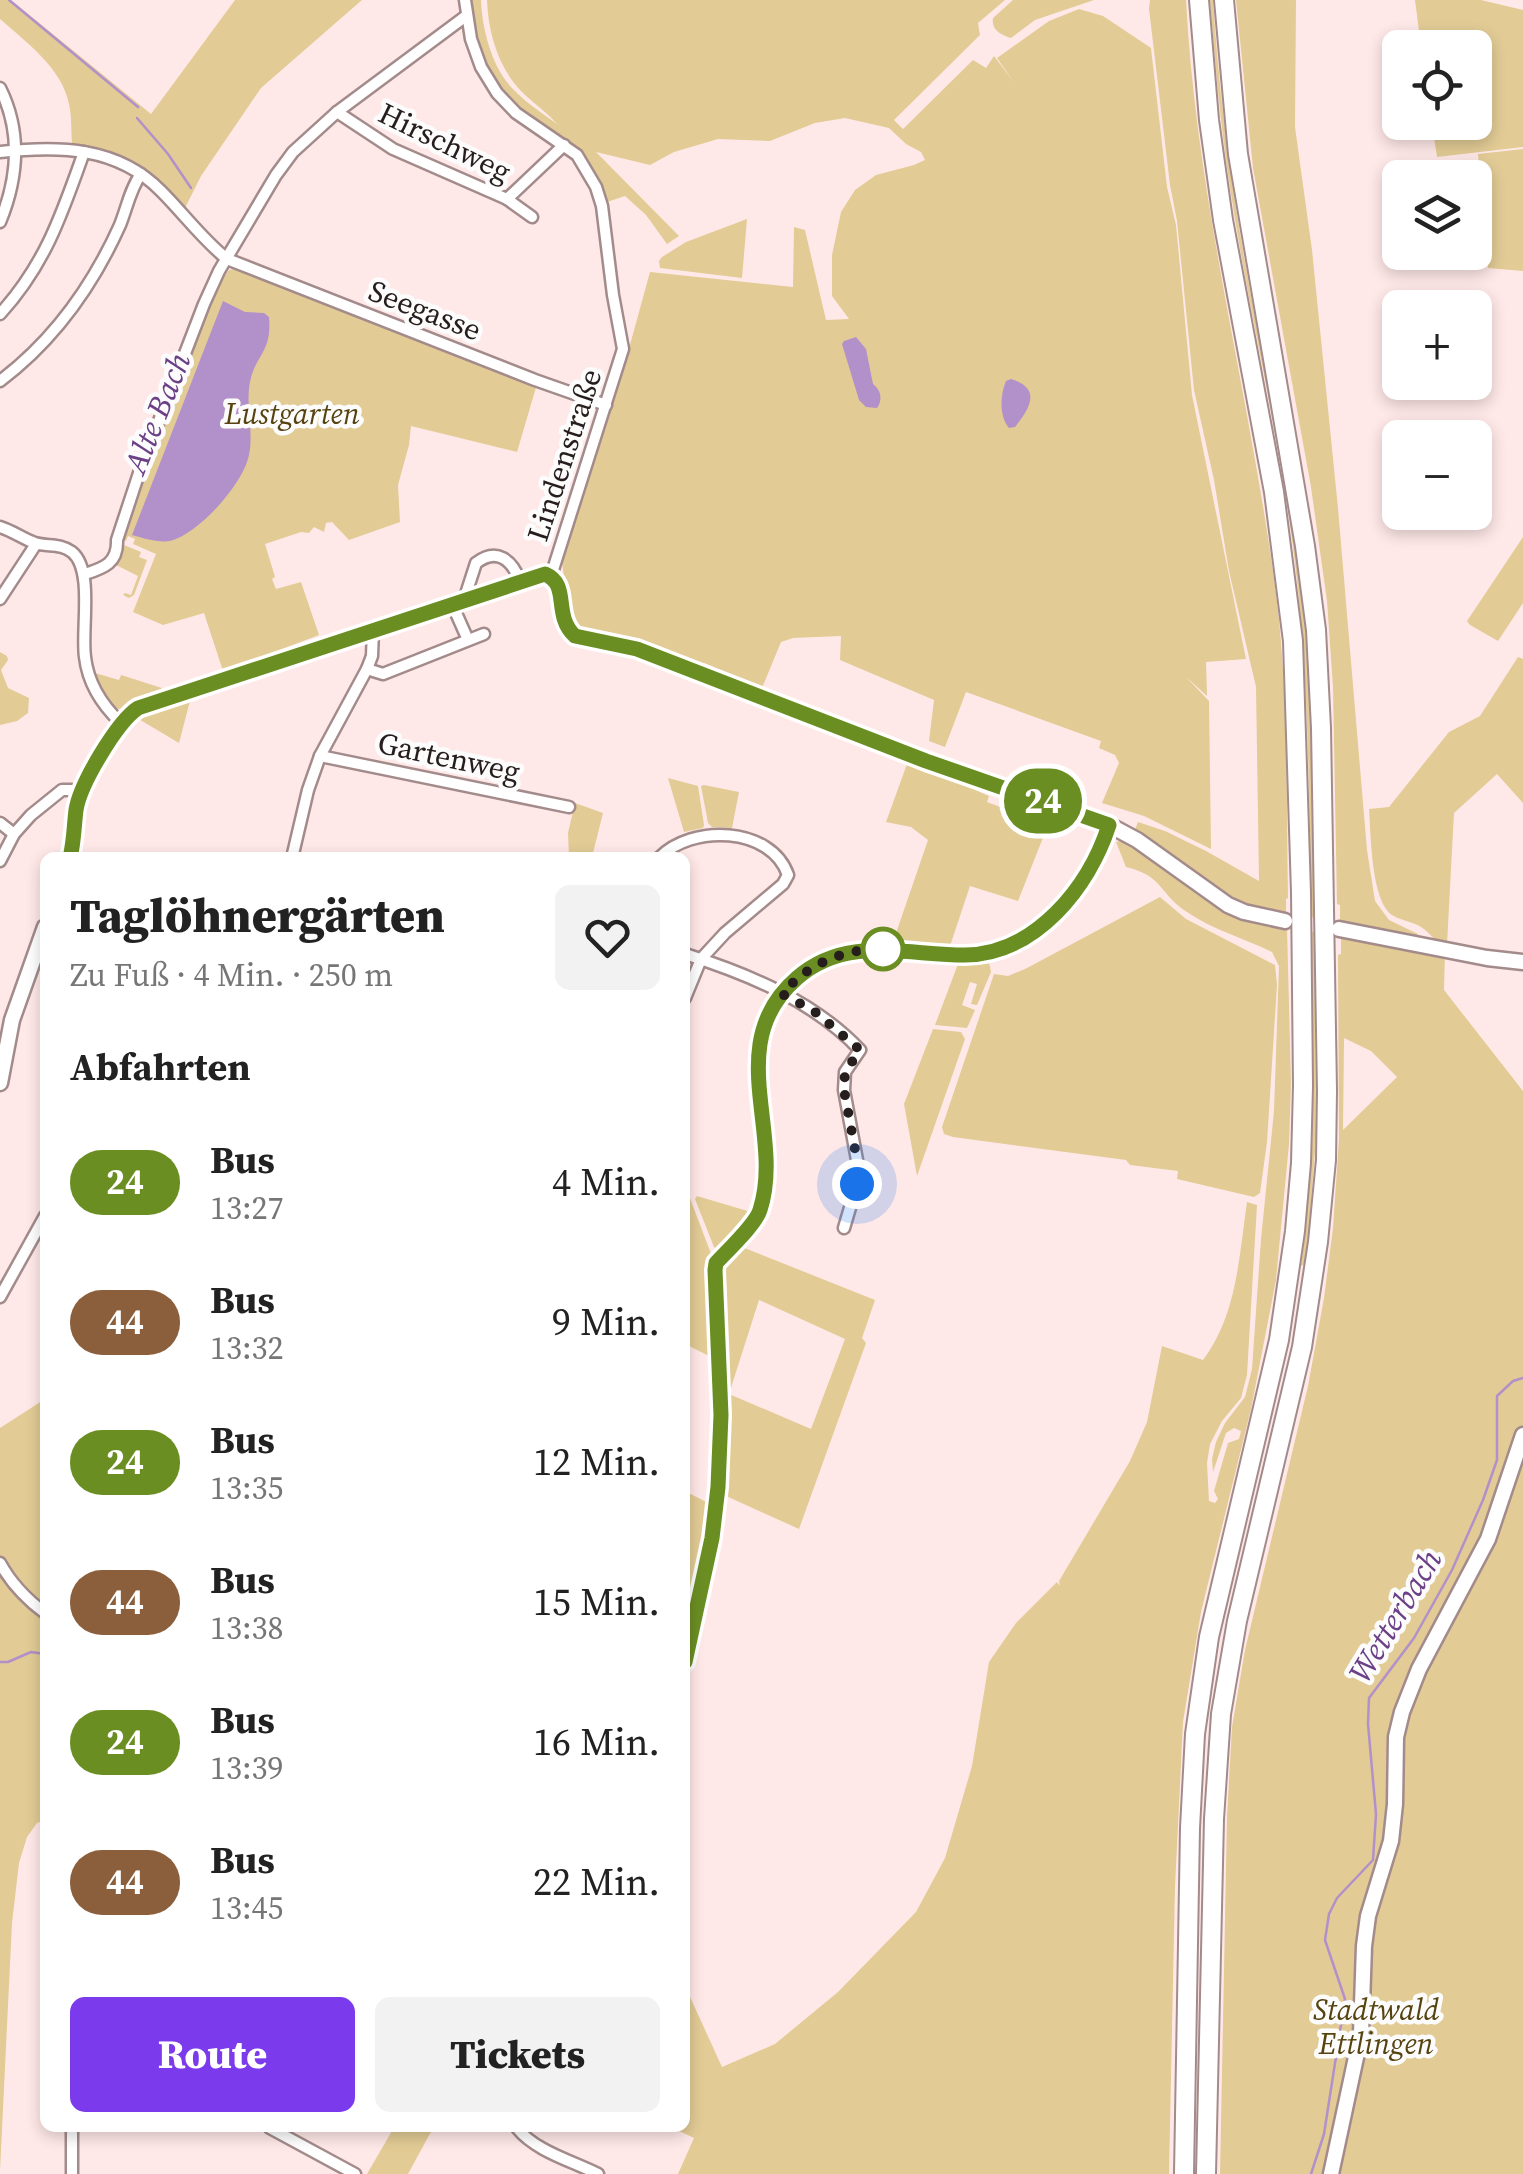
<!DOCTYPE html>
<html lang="de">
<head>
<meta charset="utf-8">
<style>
	body { margin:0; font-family:"Source Serif 4",serif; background:#f2f2f2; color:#222; height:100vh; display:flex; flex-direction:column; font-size:38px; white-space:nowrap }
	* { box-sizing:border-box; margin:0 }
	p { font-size:32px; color:#767676 }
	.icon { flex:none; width:55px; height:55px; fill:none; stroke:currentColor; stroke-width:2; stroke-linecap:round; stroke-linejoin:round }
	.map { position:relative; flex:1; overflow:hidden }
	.sheet { position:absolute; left:40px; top:852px; width:650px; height:1280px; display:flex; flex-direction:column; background:#fff; border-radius:15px; box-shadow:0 5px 15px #0003 }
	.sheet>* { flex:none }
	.badge { padding:0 20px; border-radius:32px; font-size:35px; line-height:65px }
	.tools { position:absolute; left:1382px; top:30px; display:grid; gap:20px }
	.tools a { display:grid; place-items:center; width:110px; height:110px; border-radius:15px; background:#fff; box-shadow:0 5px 15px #0003; font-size:50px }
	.you { position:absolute; width:50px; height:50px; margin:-25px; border:8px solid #fff; border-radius:50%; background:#1a73e8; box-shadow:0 0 0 15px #1a73e833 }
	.map>.badge { position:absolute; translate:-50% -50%; box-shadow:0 0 0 5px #fff }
	h2 { padding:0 30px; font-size:38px; line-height:90px }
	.round { display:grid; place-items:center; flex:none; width:105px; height:105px; border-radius:15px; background:#f2f2f2 }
	.summary { display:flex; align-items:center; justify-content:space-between; height:170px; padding:0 30px }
	h1 { font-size:48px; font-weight:800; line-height:75px }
	.button { display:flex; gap:20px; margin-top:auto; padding:20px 30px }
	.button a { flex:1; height:115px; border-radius:15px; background:#7c3aed; color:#fff; font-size:40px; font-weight:800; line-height:115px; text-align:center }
	.button a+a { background:#f2f2f2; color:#222 }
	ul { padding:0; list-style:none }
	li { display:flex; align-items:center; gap:30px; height:140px; padding:0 30px }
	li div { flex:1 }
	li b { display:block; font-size:38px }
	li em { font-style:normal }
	li .badge { min-width:110px; font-weight:700; text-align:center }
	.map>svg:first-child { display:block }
	.green { fill:#e2cb95; fill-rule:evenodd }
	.water { fill:#b290c9 }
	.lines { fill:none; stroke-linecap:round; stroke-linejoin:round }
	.stream { stroke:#b290c9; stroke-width:2.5 }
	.street-casing { stroke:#a48b8b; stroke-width:15 }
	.secondary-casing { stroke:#a48b8b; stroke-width:19 }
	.highway-casing { stroke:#a48b8b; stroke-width:22 }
	.street { stroke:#fff; stroke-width:10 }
	.secondary { stroke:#fff; stroke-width:14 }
	.highway { stroke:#fff; stroke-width:18 }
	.line-casing { stroke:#fff; stroke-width:22 }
	.line { stroke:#6b8e23; stroke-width:15 }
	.walk { stroke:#261d1d; stroke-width:10; stroke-dasharray:0 18 }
	.stop-dot { fill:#fff; stroke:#6b8e23; stroke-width:5 }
	.labels { text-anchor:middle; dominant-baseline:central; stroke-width:9; stroke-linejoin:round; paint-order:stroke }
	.street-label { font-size:30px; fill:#261d1d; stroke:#fcfcfc }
	.park-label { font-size:30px; font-style:italic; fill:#56430f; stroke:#fcfcfc }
	.water-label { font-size:32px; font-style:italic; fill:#6b4086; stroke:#fcfcfc }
</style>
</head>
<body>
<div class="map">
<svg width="1523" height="2174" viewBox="0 0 1523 2174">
	<rect width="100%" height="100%" fill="#ffe9e8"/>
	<g class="green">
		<path d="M0 0H11L151 114 235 0H362L261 88 201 176 185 208C146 170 126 154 72 144 71 131 72 117 69 104 62 68 26 42 0 19Z"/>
		<path d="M468 0H481C482 29 492 68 513 89 525 102 542 113 557 124 548 113 532 102 521 91 498 67 488 32 487 0H1005L978 23 980 35 894 120 903 129 973 60 986 68 994 56 1013 81 997 58 1049 21 1079 9 1103 16 1151 48 1167 187 1176 225 1192 395 1246 659 1206 662 1207 696 1185 676 1209 701 1211 849 1144 816 1102 803 1119 763 1115 755 1099 748 1101 741 966 692 945 747 929 741 934 700 840 660 841 636 793 638 781 642 762 688 704 663 700 668 627 639 581 631 569 617 562 562 625 363 650 272 793 287 794 227 805 230 826 320 849 319 832 296V255L841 212 855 190 876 175 914 165 925 160 921 152 906 144 889 128 845 118 815 123 770 141 718 139 674 152 650 165 596 152 679 236 667 244 646 215 625 196 604 203C597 187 590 168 580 154 571 141 550 132 536 123 491 93 474 53 468 0Z"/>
		<path d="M1013 0H1094L1035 20 1011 38C1001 35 991 30 993 18Z"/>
		<path d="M1150 0H1186C1196 193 1246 380 1273 571 1289 679 1286 789 1288 898L1286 899V915L1260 912 1227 897 1134 832 1138 822 1165 831 1206 851 1259 881 1256 687 1229 571 1214 480 1194 390 1177 221 1170 185 1149 9Z"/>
		<path d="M1210 0H1213C1218 78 1227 156 1240 233 1258 341 1282 447 1298 554 1316 674 1312 797 1315 918L1311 917C1309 788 1309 660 1291 532 1275 414 1246 298 1229 181 1220 121 1215 61 1210 0Z"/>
		<polygon points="1236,0 1296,0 1295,127 1312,250 1338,508 1367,850 1375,901 1389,920 1418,934 1416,938 1364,929 1340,922 1340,905 1337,904 1333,687 1327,601 1311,487 1253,168"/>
		<polygon points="1415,0 1481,0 1523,10 1523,147 1437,157 1432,123 1475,122 1475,48 1421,47"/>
		<polygon points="1523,149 1523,271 1488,268 1478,154"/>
		<polygon points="747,219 742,278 660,268 659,261 662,257 686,242"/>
		<polygon points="234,269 537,384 517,452 411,426 409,445 398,485 400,522 349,540 332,522 326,523 324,532 314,527 309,533 301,532 265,544 275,577 272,579 276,589 301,582 319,635 223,671 204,613 163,625 133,612 156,554 133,544 135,539 128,536 126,541 121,539 220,282 229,270"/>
		<polygon points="1523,537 1523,603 1498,641 1470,625 1467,621"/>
		<polygon points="124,545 141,552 139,557 147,560 134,595 129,598 123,595 125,593 131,595 138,576 114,564"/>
		<polygon points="0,652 7,656 8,660 1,670 8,688 29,698 28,713 17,721 0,725"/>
		<path d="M1518 657 1523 659V803L1497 774 1454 813 1447 944C1431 940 1433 935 1421 927 1412 921 1401 921 1392 915 1371 900 1371 835 1369 809L1389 807 1449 732 1480 716Z"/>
		<polygon points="95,673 119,680 121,675 162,688 160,694 120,709 114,708 105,696"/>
		<polygon points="190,701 179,743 137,718 142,715"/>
		<polygon points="907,764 929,770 989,796 987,802 1048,825 1018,901 970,886 950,946 894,939 928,840 911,827 886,822"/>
		<polygon points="668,778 698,786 704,825 703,828 684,832"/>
		<polygon points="704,785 739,792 732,828 712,827 708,823 701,786"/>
		<polygon points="575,803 603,813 592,857 569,858 568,833"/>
		<path d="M1124 840C1163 863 1197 903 1241 918 1256 923 1271 925 1287 927L1291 1084 1289 1144 1276 1280 1251 1409 1201 1612 1183 1722 1175 1887 1169 2174H678L694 2138 673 2128H685V1986L722 2067 775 2044 838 1992 916 1912 945 1858 972 1766 989 1662 1016 1623 1057 1582 1060 1586 1059 1581 1130 1461 1147 1422 1162 1346 1203 1360C1237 1315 1239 1257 1247 1202L1257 1205 1247 1375 1241 1398 1222 1421 1210 1444 1207 1463 1209 1501 1215 1503 1218 1499 1214 1491 1228 1443 1239 1439 1241 1431 1234 1428 1226 1433 1213 1472 1212 1459 1216 1442 1225 1423 1245 1397 1252 1369 1261 1239 1274 1111 1279 966 1272 952C1244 938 1213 930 1187 912 1159 894 1164 876 1126 867L1116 842Z"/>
		<polygon points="1160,897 1186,919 1275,965 1277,985 1267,1142 1260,1193 1254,1197 1177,1179 1178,1171 1130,1165 1126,1160 953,1137 944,1134 942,1127 994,974 1008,976 1027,968"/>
		<path d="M1311 932H1315L1316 1139 1306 1264 1301 1266C1316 1155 1313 1044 1311 932Z"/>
		<path d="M1341 936 1445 952 1444 990 1523 1091V2174H1220L1227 1817 1232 1727 1245 1650 1308 1386 1324 1298 1333 1228 1339 1139 1338 955 1341 954ZM1344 1038 1371 1051 1397 1077 1343 1130Z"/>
		<polygon points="989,962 991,972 977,1005 971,1004 977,984 970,982 962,1005 975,1010 967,1028 935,1025 958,964"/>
		<polygon points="933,1029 961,1032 965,1039 917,1176 904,1104"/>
		<polygon points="685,1185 713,1259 710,1270 715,1359 685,1344"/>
		<polygon points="697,1196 751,1212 752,1215 746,1224 720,1251 714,1247 695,1199"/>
		<path d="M737 1245 875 1300 862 1338 866 1343 799 1529 724 1495 720 1275 723 1264ZM759 1300 845 1339 811 1429 729 1394Z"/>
		<polygon points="45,1399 45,1820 37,1823 27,1837 19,1863 12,1923 0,2171 0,1428"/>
		<polygon points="685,1491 712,1505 685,1644"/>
		<polygon points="388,2128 433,2128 408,2174 367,2174 392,2131"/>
	</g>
	<g class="water">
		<path d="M223 301 245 312 264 313 269 317C272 353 256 353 250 382 245 406 255 435 248 459 240 487 198 534 170 541 158 543 143 538 132 535Z"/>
		<path d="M856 337 866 349 873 384C881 390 883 400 877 408L866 407 859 400 842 344 844 341Z"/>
		<path d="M1011 379C1042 389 1030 408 1015 427L1009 428C999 416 1000 395 1006 381Z"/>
	</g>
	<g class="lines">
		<g class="stream">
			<polyline points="9,0 138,107"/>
			<polyline points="137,118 168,154 191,188"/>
			<polyline points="0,1662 8,1662 31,1652 45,1654"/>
			<polyline points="1311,2174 1324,2134 1345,1999 1325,1940 1329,1914 1337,1898 1373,1860 1376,1814 1368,1724 1369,1698 1414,1638 1452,1570 1483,1500 1497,1460 1497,1396 1513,1381 1523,1378"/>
		</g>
		<g class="street-casing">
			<g id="street">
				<polyline points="465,0 471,39 481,67 497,93 516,113 577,155 596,187 602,206 613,295 623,349 551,576"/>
				<path d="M0 88C22 132 18 178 0 222"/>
				<polyline points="337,112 393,149 507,199 532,217"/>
				<path d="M0 152C59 146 117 146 161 191 184 214 202 239 227 259L535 380 606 405"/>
				<polyline points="507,199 564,145"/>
				<path d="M0 314C45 265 62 214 84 152"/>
				<path d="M0 381C53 341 93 285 120 225 127 208 130 189 141 174"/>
				<path d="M0 527C13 531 23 539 35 543 48 547 60 543 72 552 94 570 81 629 85 657 88 683 103 706 121 723"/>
				<path d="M85 574C104 568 118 563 117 540L139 473 204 304 219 271 276 175 293 152 337 112 466 16"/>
				<polyline points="0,599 36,544"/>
				<path d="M464 600 476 563C497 547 512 560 520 581"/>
				<polyline points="452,604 468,640"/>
				<polyline points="367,669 383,674 484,634"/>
				<polyline points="320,756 569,807"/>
				<polyline points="0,823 14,834"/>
				<polyline points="292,858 308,790 320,756 367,669 372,656 373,630"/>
				<path d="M659 858C691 824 771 826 788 875L783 884 725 933 701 959 685 998"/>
				<polyline points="0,861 14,834 31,815 62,790 72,790 80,793"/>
				<path d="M685 954C748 974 814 1001 860 1050L845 1072 844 1090 857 1160V1184L844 1228"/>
				<polyline points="0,1297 45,1216"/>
				<path d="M0 1563C11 1583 26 1599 45 1613"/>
				<path d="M685 1663 713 1538 718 1487 721 1415 715 1270 717 1263C728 1251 756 1224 760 1210 786 1134 720 1044 797 978 847 935 906 955 965 955 1035 955 1090 887 1109 825"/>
				<polyline points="270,2128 355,2174"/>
				<path d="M517 2128C535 2151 572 2161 598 2174"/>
				<polyline points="72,2174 72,2128"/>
			</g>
		</g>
		<g class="secondary-casing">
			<g id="secondary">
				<path d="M70 858C74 841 74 826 76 810 80 783 117 723 138 708L545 574C571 584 552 615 575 636L637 649 926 761 1109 825 1137 840 1228 905 1244 912 1285 921"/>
				<polyline points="1339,929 1487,958 1523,962"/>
				<polyline points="0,1083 12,1020 45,927"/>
				<polyline points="1331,2174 1361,2034 1364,1946 1368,1916 1391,1841 1395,1804 1396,1737 1402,1712 1419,1669 1488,1539 1523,1435"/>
			</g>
		</g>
		<g class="highway-casing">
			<g id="highway">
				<polyline points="1184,2174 1190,1828 1195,1734 1209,1637 1279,1340 1295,1231 1301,1163 1303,1086 1301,892 1293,641 1274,492 1223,220 1209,120 1199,0"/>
				<polyline points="1206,2174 1214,1819 1221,1714 1237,1621 1302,1347 1318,1242 1326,1160 1327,1091 1321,728 1316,630 1305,546 1238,154 1224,0"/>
			</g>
		</g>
		<use href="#street" class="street"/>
		<use href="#secondary" class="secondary"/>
		<use href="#highway" class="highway"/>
	</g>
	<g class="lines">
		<g class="line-casing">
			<path id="line" d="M70 858C74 841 74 826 76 810 80 784 117 722 138 708L545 574C571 585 552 615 575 636L637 649 926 761 1109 825C1089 887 1036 954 965 955 906 955 846 935 797 978 721 1044 785 1133 760 1210 756 1224 727 1251 716 1263L715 1270 721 1415 718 1487 712 1538 685 1662"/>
		</g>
		<use href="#line" class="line"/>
		<path class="walk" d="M857 1184V1160L844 1090 845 1072 860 1050 814 1011 782 994C810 962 845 949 883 949"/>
	</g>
	<circle class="stop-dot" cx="883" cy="949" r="20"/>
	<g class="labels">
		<g class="street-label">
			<text transform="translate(445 142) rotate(26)">Hirschweg</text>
			<text transform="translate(425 310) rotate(21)">Seegasse</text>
			<text transform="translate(564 455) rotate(-72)">Lindenstraße</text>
			<text transform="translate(449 757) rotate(12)">Gartenweg</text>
		</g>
		<g class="park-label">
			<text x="292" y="413">Lustgarten</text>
			<text x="1376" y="2009">Stadtwald<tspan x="1376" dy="34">Ettlingen</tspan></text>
		</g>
		<g class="water-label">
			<text transform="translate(157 413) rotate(-68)">Alte Bach</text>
			<text transform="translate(1395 1616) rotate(-59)">Wetterbach</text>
		</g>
	</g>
</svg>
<div class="tools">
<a><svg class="icon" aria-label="locate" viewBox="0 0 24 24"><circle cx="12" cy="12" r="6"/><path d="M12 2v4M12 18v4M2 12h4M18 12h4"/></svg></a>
<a><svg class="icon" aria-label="layers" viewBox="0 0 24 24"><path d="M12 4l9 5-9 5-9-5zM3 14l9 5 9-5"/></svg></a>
<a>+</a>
<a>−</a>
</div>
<div class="you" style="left:857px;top:1184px"></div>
<b class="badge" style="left:1043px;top:801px;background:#6b8e23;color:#fff">24</b>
<section class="sheet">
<div class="summary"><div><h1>Taglöhnergärten</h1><p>Zu Fuß · 4 Min. · 250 m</p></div><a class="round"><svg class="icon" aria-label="heart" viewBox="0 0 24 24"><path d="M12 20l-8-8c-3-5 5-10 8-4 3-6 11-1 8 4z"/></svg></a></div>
<h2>Abfahrten</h2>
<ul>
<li><span class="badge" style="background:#6b8e23;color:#fff">24</span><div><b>Bus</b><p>13:27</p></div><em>4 Min.</em></li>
<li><span class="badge" style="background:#8b5e3c;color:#fff">44</span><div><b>Bus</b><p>13:32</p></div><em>9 Min.</em></li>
<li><span class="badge" style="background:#6b8e23;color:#fff">24</span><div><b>Bus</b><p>13:35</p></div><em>12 Min.</em></li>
<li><span class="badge" style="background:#8b5e3c;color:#fff">44</span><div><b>Bus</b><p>13:38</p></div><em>15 Min.</em></li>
<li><span class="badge" style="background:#6b8e23;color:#fff">24</span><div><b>Bus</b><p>13:39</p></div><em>16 Min.</em></li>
<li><span class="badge" style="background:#8b5e3c;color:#fff">44</span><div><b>Bus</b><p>13:45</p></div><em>22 Min.</em></li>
</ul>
<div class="button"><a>Route</a><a>Tickets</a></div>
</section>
</div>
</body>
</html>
